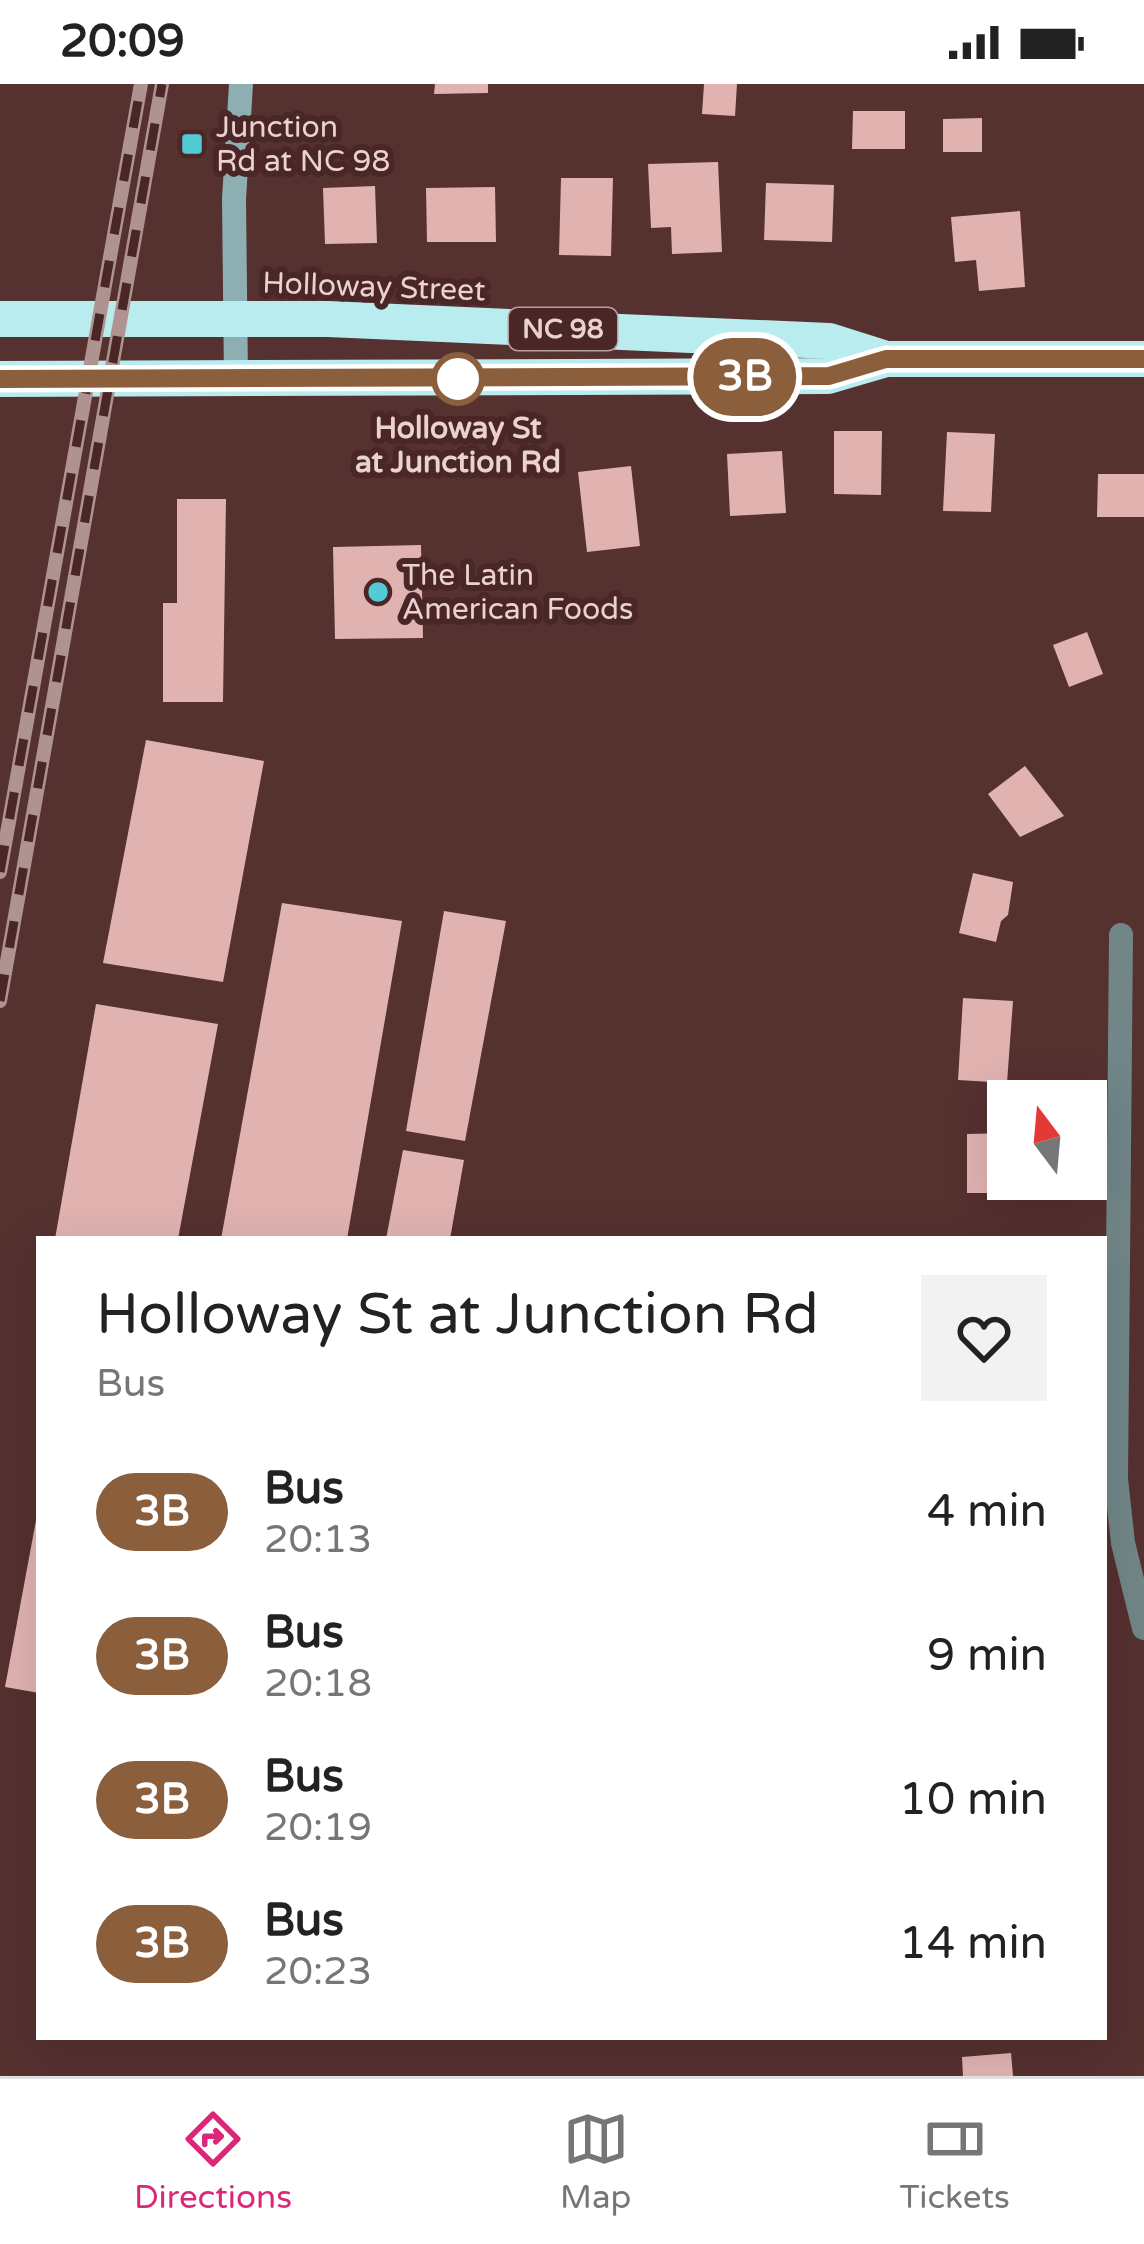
<!DOCTYPE html>
<html lang="en">
<head>
<meta charset="utf-8">
<style>
	body { margin:0; font-family:"Varela Round",sans-serif; background:#f2f2f2; color:#222; height:100vh; display:flex; flex-direction:column; font-size:45px; white-space:nowrap }
	* { box-sizing:border-box; margin:0 }
	p { font-size:39px; color:#767676 }
	.icon { flex:none; width:66px; height:66px; fill:none; stroke:currentColor; stroke-width:2; stroke-linecap:round; stroke-linejoin:round }
	.map { position:relative; flex:1; overflow:hidden }
	.sheet { position:absolute; left:36px; top:1152px; width:1071px; height:804px; display:flex; flex-direction:column; background:#fff; border-radius:0px; box-shadow:0 12px 48px #0002 }
	.sheet>* { flex:none }
	.badge { padding:0 24px; border-radius:39px; font-size:42px; line-height:78px }
	.needle { width:78px; rotate:344deg }
	.controls { position:absolute; left:987px; top:996px; display:grid; gap:24px }
	.controls a { display:grid; place-items:center; width:120px; height:120px; border-radius:0px; background:#fff; box-shadow:0 12px 48px #0002; font-size:60px }
	.map>.badge { position:absolute; translate:-50% -50%; box-shadow:0 0 0 6px #fff }
	.round { display:grid; place-items:center; flex:none; width:126px; height:126px; border-radius:0px; background:#f2f2f2 }
	.overview { display:flex; align-items:center; justify-content:space-between; height:204px; padding:0 60px }
	h1 { font-size:57px; font-weight:600; line-height:90px }
	ul { padding:0; list-style:none }
	li { display:flex; align-items:center; gap:36px; height:144px; padding:0 60px }
	li div { flex:1 }
	li b { display:block; font-size:45px }
	li em { font-style:normal }
	li .badge { min-width:132px; font-weight:700; text-align:center }
	.status { display:flex; justify-content:space-between; align-items:center; height:84px; padding:0 60px; background:#fff; direction:ltr }
	.status svg { height:33px; fill:currentColor }
	.tabs { display:flex; justify-content:space-around; align-items:center; height:168px; border-top:3px solid #e0e0e0; background:#fff; font-size:33px; color:#767676 }
	.tabs a { display:grid; justify-items:center; gap:6px }
	.tabs .selected { color:#db2777 }
	.map>svg:first-child { display:block }
	.building { fill:#e0b3b1 }
	.lines { fill:none; stroke-linecap:round; stroke-linejoin:round }
	.street { stroke:#728688; stroke-width:24 }
	.secondary { stroke:#8eafb2; stroke-width:24 }
	.highway { stroke:#b8ecef; stroke-width:36 }
	.rail-casing { stroke:#af9391; stroke-width:14 }
	.rail { stroke:#4a2726; stroke-width:9; stroke-dasharray:27; stroke-linecap:butt }
	.line-casing { stroke:#fff; stroke-width:27 }
	.line { stroke:#8b5e3c; stroke-width:18 }
	.poi-dot { fill:#51ccd5; stroke:#4a2726; stroke-width:4.5 }
	.stop-dot { fill:#fff; stroke:#8b5e3c; stroke-width:6 }
	.labels { text-anchor:middle; dominant-baseline:central; stroke-width:12; stroke-linejoin:round; paint-order:stroke }
	.shield { fill:#4a2726; stroke:#b99f9d; stroke-width:3 }
	.shield-label { font-size:27px; font-weight:bold; fill:#e9d2d0 }
	.poi-label { font-size:30px; fill:#e9d2d0; stroke:#4a2726; text-anchor:start }
	.street-label { font-size:30px; fill:#e9d2d0; stroke:#4a2726 }
	.stop-label { font-size:30px; font-weight:bold; fill:#e9d2d0; stroke:#4a2726 }
</style>
</head>
<body>
<div class="status"><b>20:09</b><svg viewBox="0 0 49 12"><path d="M0 12V9h3v3zM5 12V6h3v6zM10 12V3h3v9zM15 12V0h3v12zM26 1h20v11H26zM47 4h2v5h-2z"/></svg></div>
<div class="map">
<svg width="1144" height="1992" viewBox="0 0 1144 1992">
	<rect width="100%" height="100%" fill="#553130"/>
	<g class="building">
		<polygon points="435,0 488,0 488,9 434,10"/>
		<polygon points="704,0 737,0 735,32 702,30"/>
		<polygon points="853,27 905,27 905,65 852,65"/>
		<polygon points="982,34 982,68 943,68 943,35"/>
		<polygon points="718,78 722,168 672,170 671,143 651,144 648,80"/>
		<polygon points="561,94 613,94 611,172 559,171"/>
		<polygon points="766,99 834,101 832,158 764,156"/>
		<polygon points="375,102 377,159 325,160 323,104"/>
		<polygon points="495,103 496,158 427,158 426,104"/>
		<polygon points="1020,127 1025,203 979,207 976,176 955,178 951,133"/>
		<polygon points="834,347 882,347 881,411 834,410"/>
		<polygon points="947,348 995,350 991,428 943,427"/>
		<polygon points="782,367 786,429 730,432 727,370"/>
		<polygon points="631,382 640,462 587,468 578,388"/>
		<polygon points="1098,390 1144,390 1144,433 1097,433"/>
		<polygon points="177,415 226,415 223,618 163,618 163,519 177,519"/>
		<polygon points="421,461 423,554 335,555 333,463"/>
		<polygon points="1087,548 1103,590 1069,603 1053,561"/>
		<polygon points="146,656 264,677 223,898 103,879"/>
		<polygon points="1025,682 1064,732 1020,753 988,710"/>
		<polygon points="973,789 1013,798 1008,831 1001,837 996,858 959,849"/>
		<polygon points="282,819 402,837 347,1155 221,1155"/>
		<polygon points="444,827 506,837 465,1057 406,1047"/>
		<polygon points="963,914 1013,917 1007,999 958,996"/>
		<polygon points="96,920 218,940 178,1155 55,1155"/>
		<polygon points="1008,1049 1013,1109 967,1109 967,1050"/>
		<polygon points="403,1066 464,1076 450,1155 386,1155"/>
		<polygon points="37,1431 39,1431 39,1609 5,1603"/>
		<polygon points="1011,1969 1013,1992 963,1992 962,1973"/>
	</g>
	<g class="lines">
		<polyline class="street" points="1121,851 1116,1395 1123,1459 1144,1544"/>
		<polyline class="secondary" points="236,295 234,115 241,0"/>
		<g class="highway">
			<polyline points="0,235 328,235 829,257 886,275"/>
			<polyline points="0,295 828,292 886,275 1144,275"/>
		</g>
		<g class="rail-casing">
			<g id="rail">
				<polyline points="0,788 141,0"/>
				<polyline points="0,917 162,0"/>
			</g>
		</g>
		<use href="#rail" class="rail"/>
	</g>
	<g class="lines">
		<g class="line-casing">
			<polyline id="line" points="0,295 829,292 886,275 1144,275"/>
		</g>
		<use href="#line" class="line"/>
	</g>
	<g class="poi-dot">
		<rect x="180" y="48" width="24" height="24" rx="6"/>
		<circle cx="378" cy="508" r="12"/>
	</g>
	<circle class="stop-dot" cx="458" cy="295" r="24"/>
	<g class="labels">
		<rect class="shield" x="509" y="224" width="108" height="42" rx="9"/>
		<g class="shield-label">
			<text x="563" y="245">NC 98</text>
		</g>
		<g class="poi-label">
			<text x="216" y="43">Junction<tspan x="216" dy="34">Rd at NC 98</tspan></text>
			<text x="402" y="491">The Latin<tspan x="402" dy="34">American Foods</tspan></text>
		</g>
		<g class="street-label">
			<text transform="translate(374 203) rotate(2)">Holloway Street</text>
		</g>
		<g class="stop-label">
			<text x="458" y="344">Holloway St<tspan x="458" dy="34">at Junction Rd</tspan></text>
		</g>
	</g>
</svg>
<div class="controls">
<a><svg class="needle" viewBox="-14 -14 28 28"><path d="M0-13l5 13h-10z" fill="#e53935"/><path d="M0 13l5-13h-10z" fill="#767676"/></svg></a>
</div>
<b class="badge" style="left:745px;top:293px;background:#8b5e3c;color:#fff">3B</b>
<section class="sheet">
<div class="overview"><div><h1>Holloway St at Junction Rd</h1><p>Bus</p></div><a class="round"><svg class="icon" aria-label="heart" viewBox="0 0 24 24"><path d="M12 20l-8-8c-3-5 5-10 8-4 3-6 11-1 8 4z"/></svg></a></div>
<ul>
<li><span class="badge" style="background:#8b5e3c;color:#fff">3B</span><div><b>Bus</b><p>20:13</p></div><em>4 min</em></li>
<li><span class="badge" style="background:#8b5e3c;color:#fff">3B</span><div><b>Bus</b><p>20:18</p></div><em>9 min</em></li>
<li><span class="badge" style="background:#8b5e3c;color:#fff">3B</span><div><b>Bus</b><p>20:19</p></div><em>10 min</em></li>
<li><span class="badge" style="background:#8b5e3c;color:#fff">3B</span><div><b>Bus</b><p>20:23</p></div><em>14 min</em></li>
</ul>
</section>
</div>
<nav class="tabs">
<a class="selected"><svg class="icon" aria-label="directions" viewBox="0 0 24 24"><path d="M12 3l9 9-9 9-9-9zM9 14v-3h6M13 9l2 2-2 2"/></svg>Directions</a>
<a><svg class="icon" aria-label="map" viewBox="0 0 24 24"><path d="M3 6l6-2 6 2 6-2v14l-6 2-6-2-6 2zM9 4v14M15 6v14"/></svg>Map</a>
<a><svg class="icon" aria-label="tickets" viewBox="0 0 24 24"><path d="M3 7h18v10H3zM15 7v10"/></svg>Tickets</a>
</nav>
</body>
</html>
